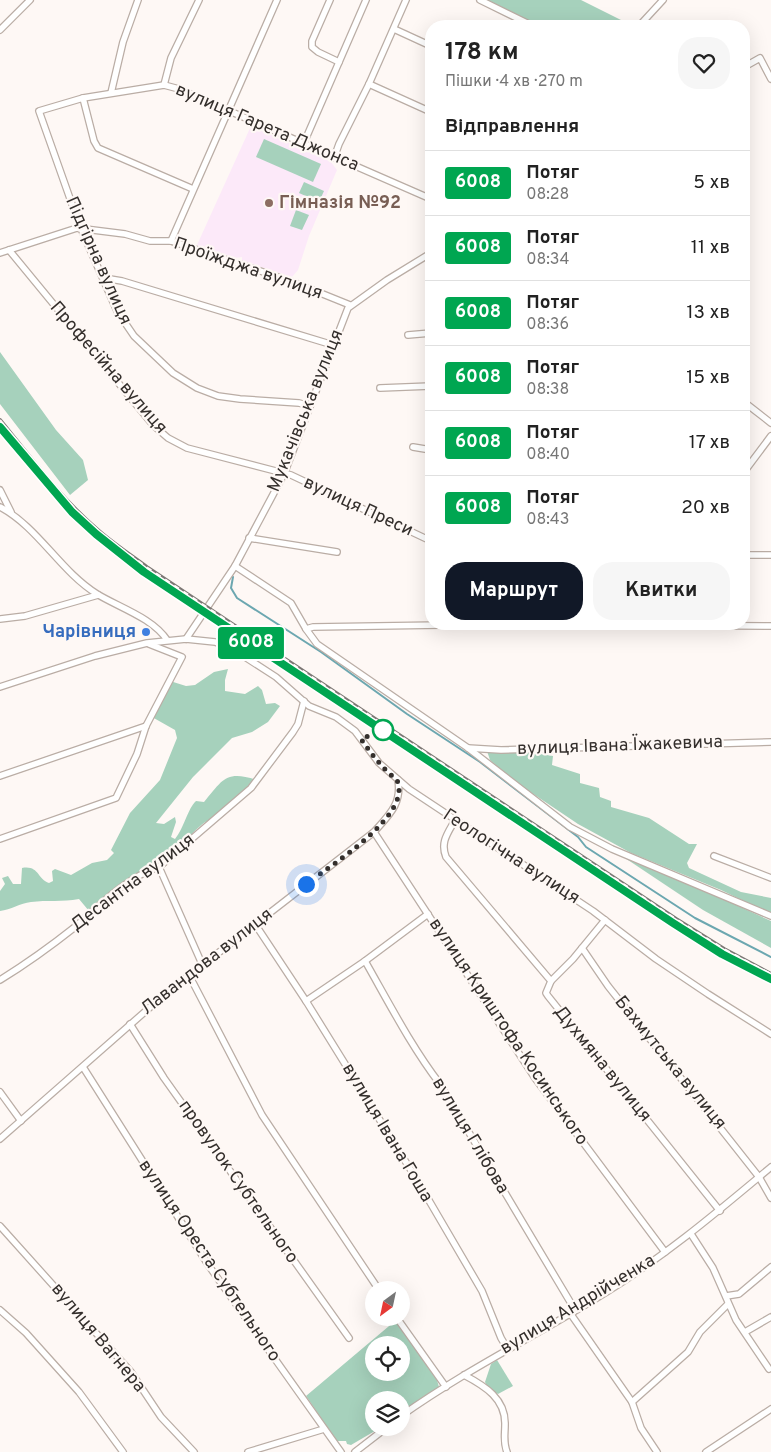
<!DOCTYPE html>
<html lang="uk">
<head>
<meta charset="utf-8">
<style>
	body { margin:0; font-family:Overpass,sans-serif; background:#f6f6f6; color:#222; height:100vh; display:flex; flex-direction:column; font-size:19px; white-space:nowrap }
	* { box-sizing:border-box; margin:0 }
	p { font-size:16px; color:#767676 }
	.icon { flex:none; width:28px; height:28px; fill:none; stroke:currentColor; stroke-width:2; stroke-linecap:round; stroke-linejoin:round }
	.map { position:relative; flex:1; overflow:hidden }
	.sheet { position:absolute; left:425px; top:20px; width:325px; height:610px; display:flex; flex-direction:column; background:#fff; border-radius:20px; box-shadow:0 5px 20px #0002 }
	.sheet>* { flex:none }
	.badge { padding:0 10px; border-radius:4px; font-size:18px; line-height:32px }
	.needle { width:32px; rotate:213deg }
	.tools { position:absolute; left:365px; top:1281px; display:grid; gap:10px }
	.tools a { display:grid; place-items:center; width:45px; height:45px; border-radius:50%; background:#fff; box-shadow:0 5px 20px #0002; font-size:25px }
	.you { position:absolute; width:25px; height:25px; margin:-12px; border:4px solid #fff; border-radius:50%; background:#1a73e8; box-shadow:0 0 0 8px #1a73e833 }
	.map>.badge { position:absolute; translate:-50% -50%; box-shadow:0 0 0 2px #fff }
	h2 { padding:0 20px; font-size:19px; line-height:45px }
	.round { display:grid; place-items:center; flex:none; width:52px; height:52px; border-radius:20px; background:#f6f6f6 }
	.summary { display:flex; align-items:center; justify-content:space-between; height:85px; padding:0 20px }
	h1 { font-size:24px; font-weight:700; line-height:38px }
	.primary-button { display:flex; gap:10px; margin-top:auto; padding:10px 20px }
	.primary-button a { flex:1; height:58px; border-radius:20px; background:#111827; color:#fff; font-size:20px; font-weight:700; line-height:58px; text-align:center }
	.primary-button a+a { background:#f6f6f6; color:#222 }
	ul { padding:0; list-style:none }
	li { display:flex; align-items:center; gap:15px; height:65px; padding:0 20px; border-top:1px solid #e0e0e0 }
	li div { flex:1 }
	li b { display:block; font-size:19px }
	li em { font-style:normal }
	li .badge { min-width:55px; font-weight:700; text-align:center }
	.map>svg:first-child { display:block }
	.education { fill:#fce9f9 }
	.green { fill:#a6d1bc; fill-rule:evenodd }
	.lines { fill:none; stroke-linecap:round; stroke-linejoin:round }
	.stream { stroke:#6ca7b0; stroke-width:2 }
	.minor-casing { stroke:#baada5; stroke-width:8 }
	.minor { stroke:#fff; stroke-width:5.5 }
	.rail-casing { stroke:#7c7774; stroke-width:4 }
	.rail { stroke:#fef8f5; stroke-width:2; stroke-dasharray:5.5; stroke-linecap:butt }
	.line-casing { stroke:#fff; stroke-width:11 }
	.line { stroke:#00a651; stroke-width:8 }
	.walk { stroke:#342f2c; stroke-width:5; stroke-dasharray:0 9 }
	.education-dot { fill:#8d6e63; stroke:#fef8f5; stroke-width:2 }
	.shop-dot { fill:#3f7fe0; stroke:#fef8f5; stroke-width:2 }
	.stop-dot { fill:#fff; stroke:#00a651; stroke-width:2.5 }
	.labels { text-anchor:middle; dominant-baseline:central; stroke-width:4.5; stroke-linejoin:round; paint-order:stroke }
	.street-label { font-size:18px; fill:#342f2c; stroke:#fef8f5 }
	.education-label { font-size:18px; font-weight:bold; fill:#785e54; stroke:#fef8f5; text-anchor:start }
	.shop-label { font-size:18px; font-weight:bold; fill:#366cbe; stroke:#fef8f5; text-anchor:end }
</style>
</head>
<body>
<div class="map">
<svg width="771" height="1452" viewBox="0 0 771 1452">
	<rect width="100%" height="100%" fill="#fef8f5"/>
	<polygon class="education" points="251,126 331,162 337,170 309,236 298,270 292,277 242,261 242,257 235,258 197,245"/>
	<g class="green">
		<polygon points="483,0 581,0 629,24 627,26 538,26"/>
		<polygon points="264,139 321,164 313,182 256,157"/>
		<polygon points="304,182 324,191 319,202 299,193"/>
		<polygon points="296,210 309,215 302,230 290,226"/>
		<polygon points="0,352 56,430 83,460 88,480 70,495 0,404"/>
		<path d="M228 669 225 680V691L245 694 258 686 262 690 266 704 275 703 280 706 268 722 252 732 232 738 193 777 156 823 164 824 175 817 176 822 171 837 175 839C184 828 188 808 196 801L204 802C223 780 225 770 257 780L211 819C195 825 178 854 160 864 156 866 152 866 149 867 127 877 108 896 89 911L79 899C62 902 47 900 31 902 20 903 11 910 0 911V891L5 884 2 878 8 876 13 884H21L22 868C39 865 37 879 49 883L53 881 52 871 55 869 71 875 92 863 107 860 114 853 111 850 130 813 160 780 177 738 175 730 152 717 170 681 186 686 195 685 214 672Z"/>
		<polygon points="487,751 528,752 553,756 552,765 580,774 580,783 599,788 600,797 611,801 611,807 649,818 689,844 697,844 687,863 689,868 741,892 771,898 771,914 721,890 631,853 578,824 514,781 490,760"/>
		<polygon points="625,858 644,863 771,921 771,948 703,910"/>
		<path d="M395 1321 437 1380 439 1387 401 1413V1400H374V1428H380L351 1445 347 1444 346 1441H337L306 1396ZM374 1345H401V1372H374Z"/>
		<polygon points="497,1360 513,1386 498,1394 488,1388 485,1382 491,1364"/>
	</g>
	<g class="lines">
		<polyline class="stream" points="233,577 231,588 237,598 321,652 407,714 480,762 578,837 586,847 695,918 771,957"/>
		<g class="minor-casing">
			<g id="minor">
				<polyline points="330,0 312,41 312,47 318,52 339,62"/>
				<polyline points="480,0 533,26"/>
				<polyline points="639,26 663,0"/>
				<polyline points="394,29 431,46"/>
				<polyline points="0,30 30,0"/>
				<polyline points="744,67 760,58 771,79"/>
				<polyline points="369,84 431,112"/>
				<polyline points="164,85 171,58 199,0"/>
				<polyline points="111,93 123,42 138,0"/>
				<polyline points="83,98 94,141 98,148 193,189"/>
				<polyline points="303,145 366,0"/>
				<polyline points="334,158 339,144 369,84 406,0"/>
				<polyline points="171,241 277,0"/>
				<polyline points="9,250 153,425 168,438 187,448 291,475 431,541"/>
				<polyline points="0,253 77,228 125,234 150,241 171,241 293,282 350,305"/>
				<polyline points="104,278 122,281 333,345"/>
				<polyline points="408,335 431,333"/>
				<polyline points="380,388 431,386"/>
				<polyline points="744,402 771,423"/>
				<polyline points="310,406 299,403 240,399 218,396 197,388 173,373 134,336 117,311 79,224 39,111 83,98 164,85 179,89 431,199"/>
				<polyline points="413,447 431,450"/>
				<polyline points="744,472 771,436"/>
				<polyline points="0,490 11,512"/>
				<path d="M0 507C38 527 60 571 97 594 118 607 153 618 167 640"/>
				<polyline points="249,538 337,552"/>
				<polyline points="744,555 771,555"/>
				<polyline points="235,566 291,603 306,629 313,627 507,624 771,626"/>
				<polyline points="0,619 25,616 98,595"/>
				<polyline points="306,629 317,644 468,748 570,827 612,849 771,916"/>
				<polyline points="186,639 235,566 284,474 348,308 387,280 431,253"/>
				<polyline points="0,687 95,656 147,643 186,639 215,642 231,648 276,677 309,706 336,717 355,731 379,763 409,789 593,911 656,959 708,994 771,1034"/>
				<polyline points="468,748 501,750 771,742"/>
				<polyline points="0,776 146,726"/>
				<path d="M455 820C448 833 440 842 446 857L551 981 546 993 548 996 720 1211"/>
				<polyline points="374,832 535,1078 665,1252"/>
				<polyline points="0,839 116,798 137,754 146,726 182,657 149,644"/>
				<polyline points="714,856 771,878"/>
				<polyline points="159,867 202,964"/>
				<polyline points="255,924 306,1001 417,1180 482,1291 501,1338 507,1348"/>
				<polyline points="582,948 608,986 759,1177 771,1198"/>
				<path d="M365 961C389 1003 411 1046 440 1084L575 1310"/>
				<polyline points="189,975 262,1115 379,1290"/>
				<path d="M0 980C26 964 51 946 75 927 100 905 127 877 159 867L251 788 293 732 298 724 304 701"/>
				<polyline points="551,981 573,959 605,920"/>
				<polyline points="306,1001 365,961 428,914"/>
				<polyline points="130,1024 164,1078 349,1338"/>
				<polyline points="83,1067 209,1266 341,1452"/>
				<polyline points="0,1092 21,1121"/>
				<path d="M0 1139 164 995 374 832C389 815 402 804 398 780"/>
				<polyline points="0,1226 131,1372 161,1417 194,1452"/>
				<polyline points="691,1234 713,1268 736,1320 769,1369"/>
				<polyline points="726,1296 739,1294 771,1267"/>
				<polyline points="0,1310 26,1333 79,1392 123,1452"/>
				<polyline points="570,1313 632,1402 641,1428 657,1452"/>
				<polyline points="397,1318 446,1387"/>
				<polyline points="745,1332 771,1317"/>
				<path d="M464 1375C485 1386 506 1399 505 1425 505 1435 503 1442 507 1452"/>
				<polyline points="632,1402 688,1352 700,1332 728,1304"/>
				<path d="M401 1416C463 1372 531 1338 595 1299 659 1261 715 1214 771 1167"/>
				<polyline points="248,1452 324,1429"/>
				<polyline points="355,1452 386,1428"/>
				<polyline points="706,1452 771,1409"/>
			</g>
		</g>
		<use href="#minor" class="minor"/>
		<g class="rail-casing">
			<path id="rail" d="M0 420C31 458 61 499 99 531 114 544 132 556 148 568L676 919 724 949 771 974"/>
		</g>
		<use href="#rail" class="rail"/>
	</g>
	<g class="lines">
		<g class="line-casing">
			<polyline id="line" points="0,427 72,512 96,534 144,572 673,923 722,954 771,979"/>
		</g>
		<use href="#line" class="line"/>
		<path class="walk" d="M306 884C330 866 409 817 398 783 397 779 394 777 391 775 379 764 370 752 361 739L383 730"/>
	</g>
	<circle class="education-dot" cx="269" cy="203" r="5"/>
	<circle class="shop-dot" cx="146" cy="632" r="5"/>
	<circle class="stop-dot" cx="383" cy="730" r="10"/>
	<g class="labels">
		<g class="street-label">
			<text transform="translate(267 128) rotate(23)">вулиця Гарета Джонса</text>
			<text transform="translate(98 261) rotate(66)">Підгірна вулиця</text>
			<text transform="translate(248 269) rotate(19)">Проїжджа вулиця</text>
			<text transform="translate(108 368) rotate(49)">Професійна вулиця</text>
			<text transform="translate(306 411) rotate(-68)">Мукачівська вулиця</text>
			<text transform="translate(358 507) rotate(25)">вулиця Преси</text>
			<text transform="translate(620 746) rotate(-2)">вулиця Івана Їжакевича</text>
			<text transform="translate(511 857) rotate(33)">Геологічна вулиця</text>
			<text transform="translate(133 883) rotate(-37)">Десантна вулиця</text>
			<text transform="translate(207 962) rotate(-38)">Лавандова вулиця</text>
			<text transform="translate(508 1032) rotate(56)">вулиця Криштофа Косинського</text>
			<text transform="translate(670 1063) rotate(51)">Бахмутська вулиця</text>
			<text transform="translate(602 1064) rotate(51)">Духмяна вулиця</text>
			<text transform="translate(387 1133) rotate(59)">вулиця Івана Гоша</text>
			<text transform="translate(470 1136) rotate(59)">вулиця Глібова</text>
			<text transform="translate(238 1182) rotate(55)">провулок Субтельного</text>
			<text transform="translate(209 1261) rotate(56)">вулиця Ореста Субтельного</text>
			<text transform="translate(578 1305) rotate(-31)">вулиця Андрійченка</text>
			<text transform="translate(98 1338) rotate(50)">вулиця Вагнера</text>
		</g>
		<g class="education-label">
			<text x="279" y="203">Гімназія №92</text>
		</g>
		<g class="shop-label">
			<text x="136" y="632">Чарівниця</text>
		</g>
	</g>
</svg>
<div class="tools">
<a><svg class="needle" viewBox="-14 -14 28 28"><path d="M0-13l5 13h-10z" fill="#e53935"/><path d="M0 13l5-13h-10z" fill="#767676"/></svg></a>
<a><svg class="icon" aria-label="locate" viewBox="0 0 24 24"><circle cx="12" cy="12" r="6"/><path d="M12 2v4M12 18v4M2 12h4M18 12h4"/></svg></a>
<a><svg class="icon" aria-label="layers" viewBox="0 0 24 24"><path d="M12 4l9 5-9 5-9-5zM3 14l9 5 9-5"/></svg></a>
</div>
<div class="you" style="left:306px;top:884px"></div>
<b class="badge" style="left:251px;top:643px;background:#00a651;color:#fff">6008</b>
<section class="sheet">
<div class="summary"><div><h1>178 км</h1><p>Пішки · 4 хв · 270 m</p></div><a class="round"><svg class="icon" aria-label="heart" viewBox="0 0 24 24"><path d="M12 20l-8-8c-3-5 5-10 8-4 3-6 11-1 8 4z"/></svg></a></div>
<h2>Відправлення</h2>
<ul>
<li><span class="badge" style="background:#00a651;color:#fff">6008</span><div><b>Потяг</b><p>08:28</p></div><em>5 хв</em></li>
<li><span class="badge" style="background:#00a651;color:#fff">6008</span><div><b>Потяг</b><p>08:34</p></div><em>11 хв</em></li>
<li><span class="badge" style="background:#00a651;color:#fff">6008</span><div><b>Потяг</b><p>08:36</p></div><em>13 хв</em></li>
<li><span class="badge" style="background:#00a651;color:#fff">6008</span><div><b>Потяг</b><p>08:38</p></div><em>15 хв</em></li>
<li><span class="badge" style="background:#00a651;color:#fff">6008</span><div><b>Потяг</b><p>08:40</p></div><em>17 хв</em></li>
<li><span class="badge" style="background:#00a651;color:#fff">6008</span><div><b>Потяг</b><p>08:43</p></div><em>20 хв</em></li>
</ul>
<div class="primary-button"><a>Маршрут</a><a>Квитки</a></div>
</section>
</div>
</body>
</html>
